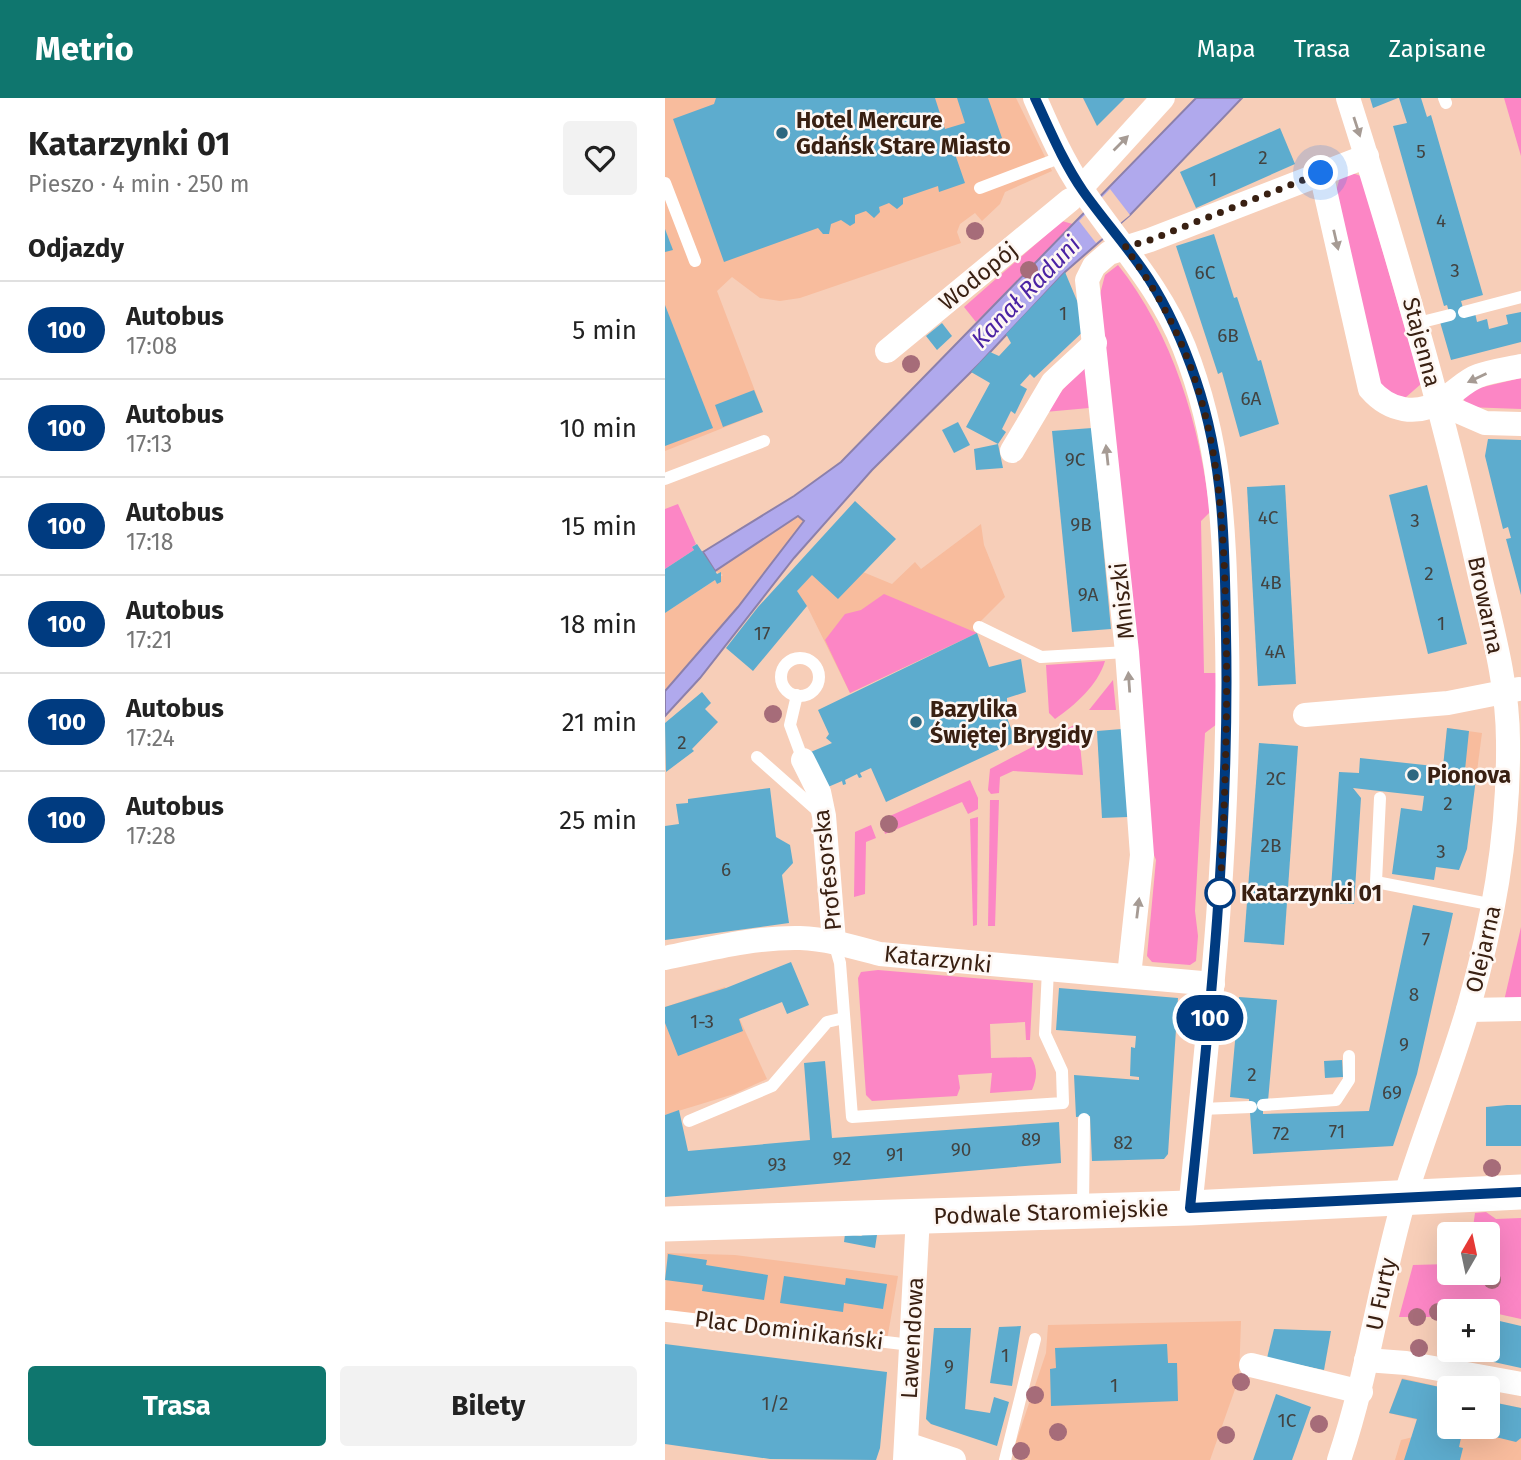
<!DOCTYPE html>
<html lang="pl">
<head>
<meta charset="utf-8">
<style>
	body { margin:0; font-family:"Fira Sans",sans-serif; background:#f2f2f2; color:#222; height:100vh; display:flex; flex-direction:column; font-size:26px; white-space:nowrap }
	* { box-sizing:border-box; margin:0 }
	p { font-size:23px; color:#767676 }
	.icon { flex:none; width:38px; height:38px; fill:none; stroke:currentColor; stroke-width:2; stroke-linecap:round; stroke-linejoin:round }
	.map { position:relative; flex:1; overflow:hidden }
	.drawer { display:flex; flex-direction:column; background:#fff; width:665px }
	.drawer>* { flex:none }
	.badge { padding:0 14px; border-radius:23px; font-size:24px; line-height:46px }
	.needle { width:46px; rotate:9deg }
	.fabs { position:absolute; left:772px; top:1124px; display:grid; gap:14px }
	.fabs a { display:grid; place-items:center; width:63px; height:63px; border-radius:7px; background:#fff; box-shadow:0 7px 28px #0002; font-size:35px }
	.you { position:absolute; width:35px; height:35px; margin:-18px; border:5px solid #fff; border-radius:50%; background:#1a73e8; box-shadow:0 0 0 10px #1a73e833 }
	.map>.badge { position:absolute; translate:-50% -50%; box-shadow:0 0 0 4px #fff }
	h2 { padding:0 28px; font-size:26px; line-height:63px }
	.round { display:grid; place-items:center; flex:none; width:74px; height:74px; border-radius:7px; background:#f2f2f2 }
	.summary { display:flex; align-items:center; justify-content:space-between; height:119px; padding:0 28px }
	h1 { font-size:33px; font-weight:700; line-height:52px }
	.button { display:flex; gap:14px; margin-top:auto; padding:14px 28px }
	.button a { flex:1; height:80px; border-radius:7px; background:#0f766e; color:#fff; font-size:28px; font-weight:700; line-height:80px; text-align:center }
	.button a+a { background:#f2f2f2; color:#222 }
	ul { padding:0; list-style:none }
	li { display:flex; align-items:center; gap:21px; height:98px; padding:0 28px; border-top:2px solid #e0e0e0 }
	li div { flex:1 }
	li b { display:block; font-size:26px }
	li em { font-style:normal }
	li .badge { min-width:77px; font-weight:700; text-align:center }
	header { display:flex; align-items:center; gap:42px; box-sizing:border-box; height:98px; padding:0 35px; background:#0f766e; color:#fff }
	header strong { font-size:33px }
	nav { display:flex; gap:38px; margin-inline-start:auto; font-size:24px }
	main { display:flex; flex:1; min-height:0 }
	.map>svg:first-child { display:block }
	.built { fill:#f8bc9d }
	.green { fill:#fc86c5 }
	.water { fill:#b0a9ed; stroke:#8c80ab; stroke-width:2 }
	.pier { fill:#f7ceb8 }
	.building { fill:#5dacce }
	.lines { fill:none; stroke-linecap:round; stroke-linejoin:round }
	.lane { stroke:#fff; stroke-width:12 }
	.street { stroke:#fff; stroke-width:24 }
	.secondary { stroke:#fff; stroke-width:35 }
	.tree { fill:#a66c79 }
	.oneway { fill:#a69b94 }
	.line-casing { stroke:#fff; stroke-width:16 }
	.line { stroke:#003b80; stroke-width:10 }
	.walk { stroke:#392012; stroke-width:7; stroke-dasharray:0 12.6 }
	.poi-dot { fill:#2d6780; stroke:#fef7f3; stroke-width:2.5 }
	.stop-dot { fill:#fff; stroke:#003b80; stroke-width:3.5 }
	.labels { text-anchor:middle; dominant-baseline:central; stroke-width:5; stroke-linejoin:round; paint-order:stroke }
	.number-label { font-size:19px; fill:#424341 }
	.poi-label { font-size:23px; font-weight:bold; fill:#392012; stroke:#fef7f3; text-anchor:start }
	.street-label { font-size:23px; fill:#392012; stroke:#fef7f3 }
	.stop-label { font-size:23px; font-weight:bold; fill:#392012; stroke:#fef7f3; text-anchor:start }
	.water-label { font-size:24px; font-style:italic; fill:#4b23a4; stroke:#fef7f3 }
</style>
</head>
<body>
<header>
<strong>Metrio</strong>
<nav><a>Mapa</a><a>Trasa</a><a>Zapisane</a></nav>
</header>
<main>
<section class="drawer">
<div class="summary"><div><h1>Katarzynki 01</h1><p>Pieszo · 4 min · 250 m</p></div><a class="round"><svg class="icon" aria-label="heart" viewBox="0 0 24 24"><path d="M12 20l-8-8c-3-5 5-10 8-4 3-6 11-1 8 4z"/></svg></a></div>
<h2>Odjazdy</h2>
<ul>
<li><span class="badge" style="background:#003b80;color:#fff">100</span><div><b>Autobus</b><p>17:08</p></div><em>5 min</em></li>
<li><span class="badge" style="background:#003b80;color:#fff">100</span><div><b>Autobus</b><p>17:13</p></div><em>10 min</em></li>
<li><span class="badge" style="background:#003b80;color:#fff">100</span><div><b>Autobus</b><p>17:18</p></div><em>15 min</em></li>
<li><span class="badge" style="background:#003b80;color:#fff">100</span><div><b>Autobus</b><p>17:21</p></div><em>18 min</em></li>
<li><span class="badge" style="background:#003b80;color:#fff">100</span><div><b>Autobus</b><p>17:24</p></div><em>21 min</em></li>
<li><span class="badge" style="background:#003b80;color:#fff">100</span><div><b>Autobus</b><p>17:28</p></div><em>25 min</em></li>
</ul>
<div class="button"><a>Trasa</a><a>Bilety</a></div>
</section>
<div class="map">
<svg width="856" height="1362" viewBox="0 0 856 1362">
	<rect width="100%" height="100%" fill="#f7ceb8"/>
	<g class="built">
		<polygon points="0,0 351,0 387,73 340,94 335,106 317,123 310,115 295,126 292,134 296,145 135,200 115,203 95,200 67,179 52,193 98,314 0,353"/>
		<polygon points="133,418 139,424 73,509 0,593 0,515 50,482 52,486 56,484 54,480 58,477 50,473"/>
		<polygon points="176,422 198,474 227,486 250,464 256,471 316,426 319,447 340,499 316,523 312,535 185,595 142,508 122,480"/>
		<polygon points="782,630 817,635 812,673 778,669"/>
		<polygon points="60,889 102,981 69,996 0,1017 0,909"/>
		<polygon points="2,1155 70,1157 233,1178 221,1248 0,1219"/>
		<polygon points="576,1223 574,1280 545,1362 359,1362 352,1359 350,1347 381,1255 383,1227"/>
		<polygon points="737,1280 784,1291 784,1328 822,1328 823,1303 856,1310 856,1362 730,1362 736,1342 748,1339 752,1322 724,1315"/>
	</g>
	<g class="green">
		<polygon points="839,0 856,0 856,58"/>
		<polygon points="684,74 696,78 756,286 740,300 729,299 715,289 671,93 675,79"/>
		<polygon points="397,123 411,127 311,224 299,209"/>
		<path d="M453 167C508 236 535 328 545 414L536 423 539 575H552V626L540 635 530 813 533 838 531 863 525 867 487 864 482 858 491 762 487 752 434 200 440 177Z"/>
		<polygon points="420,264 424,310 380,314"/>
		<polygon points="856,280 856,311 801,309 797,294"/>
		<polygon points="13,406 31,446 27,449 29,452 0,471 0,411"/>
		<polygon points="219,496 312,535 185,595 160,542 180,516 196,512"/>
		<path d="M440 563C433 587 410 607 390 621L384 615 381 567Z"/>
		<polygon points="448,582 451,612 424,612"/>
		<polygon points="413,625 418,677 348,673 335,679 334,695 326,696 323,692 325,671"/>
		<polygon points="305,682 313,700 313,711 303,716 297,704 220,736 216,722"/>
		<polygon points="325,702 334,702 330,828 323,828"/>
		<polygon points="313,719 312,827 308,828 305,721"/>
		<polygon points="206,727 211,740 201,744 200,796 189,799 190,734"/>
		<polygon points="856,829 856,902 839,903"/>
		<path d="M213 872 368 885 365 942H361L360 924 325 926 326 960 366 959C373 971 372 980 367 992L325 995 327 975 293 977 295 990 292 998 207 1003 201 997 193 880 196 874Z"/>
		<polygon points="821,1114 831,1121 856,1120 856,1221 784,1205 781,1219 734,1219 748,1167 784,1166 784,1174 822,1174 822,1136 807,1136 810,1115"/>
	</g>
	<polygon class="water" points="531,0 577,0 465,117 400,174 315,265 207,372 129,460 35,580 0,618 0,593 73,509 139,423 133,418 50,473 38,454 129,398 176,364"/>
	<polygon class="pier" points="445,91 465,117 431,145 414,123"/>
	<g class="building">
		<polygon points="51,0 270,0 280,31 300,25 292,0 323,0 337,40 290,56 300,85 274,94 273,88 238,100 238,106 232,111 224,105 214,109 215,114 209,120 201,113 190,117 190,125 185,128 176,122 166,126 164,136 158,136 153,130 59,164 8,21 49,6"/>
		<polygon points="418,0 460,0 432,28"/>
		<polygon points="705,0 733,0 708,10"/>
		<polygon points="734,0 756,0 762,19 766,17 818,197 796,203 800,217 810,215 812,224 822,221 824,231 843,226 841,217 856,214 856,244 786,262 775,224 786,221 782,207 779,208 728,28 742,25"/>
		<polygon points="615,30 630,66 531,110 515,74"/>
		<polygon points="0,131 8,152 0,154"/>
		<polygon points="549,136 569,200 572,199 593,263 596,262 614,326 575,339 557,274 553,276 511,148"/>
		<polygon points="400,174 423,229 369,280 365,276 355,287 362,291 350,316 346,313 337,331 341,334 333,346 338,370 311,372 309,351 333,346 301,329 325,285 306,274 325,254 334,258 346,245 341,236"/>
		<polygon points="0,207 48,330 0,348"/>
		<polygon points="277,225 287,238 272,252 261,238"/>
		<polygon points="89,292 98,314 58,329 50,307"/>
		<polygon points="293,324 305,347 289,355 277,332"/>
		<polygon points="427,330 446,531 407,534 387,333"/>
		<polygon points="823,341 856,342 856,497 841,441 846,440 843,429 838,431 820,358"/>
		<polygon points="620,387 631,586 593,588 582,389"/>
		<polygon points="762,387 802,546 763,556 724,397"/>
		<polygon points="190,403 231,441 173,501 147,477 132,493 142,508 88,573 61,550 93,509"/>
		<polygon points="32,446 52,476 56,474 56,484 52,486 50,482 0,515 0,471 29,452 27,449"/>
		<polygon points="312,535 324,569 356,561 361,594 342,600 342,607 338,609 350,641 348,645 221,704 206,670 195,675 197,679 194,680 192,676 180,682 181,686 178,687 177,683 163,689 141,656 167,645 161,640 164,636 153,612"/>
		<polygon points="37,594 46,605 40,611 53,624 27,651 29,653 1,674 0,625"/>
		<polygon points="782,630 804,633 800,672 812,673 802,751 794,772 771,769 769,782 727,776 736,710 757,713 759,698 688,690 696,700 689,806 665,805 674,674 694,675 695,660 778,669"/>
		<polygon points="457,631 463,719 437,720 432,633"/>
		<polygon points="594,645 633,648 619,847 579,844"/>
		<polygon points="105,690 111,739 125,747 128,765 117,777 124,825 0,842 0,728 14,726 11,706 23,705 23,701"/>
		<polygon points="748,807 788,815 752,976 728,1048 588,1056 584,1001 565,999 574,899 612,902 603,1003 598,1002 598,1016 704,1013"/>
		<polygon points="126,864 144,907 122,916 117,904 74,921 78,933 13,958 0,925 0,909 61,890"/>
		<polygon points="394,890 513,900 503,1056 499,1061 427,1063 425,1018 411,1019 409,977 474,982 474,979 465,978 466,949 470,950 471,938 391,932"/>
		<polygon points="677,962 678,979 660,980 659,963"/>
		<polygon points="160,963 167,1040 394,1024 396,1065 0,1099 0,1017 14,1012 23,1053 145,1042 139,965"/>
		<polygon points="842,1007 856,1007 856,1048 821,1048 821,1009"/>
		<polygon points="201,1135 212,1137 210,1150 179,1144 180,1136 196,1138"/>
		<polygon points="3,1156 42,1162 41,1167 103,1177 99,1202 37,1193 38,1187 0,1182"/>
		<polygon points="119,1178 180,1187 181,1180 222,1186 218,1211 179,1205 178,1214 115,1205"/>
		<polygon points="783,1209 784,1251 822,1251 822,1220 856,1228 856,1270 774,1252"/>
		<polygon points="356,1228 347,1288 325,1285 334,1229"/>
		<polygon points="269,1230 306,1230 300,1311 325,1315 329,1299 344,1304 332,1348 266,1326 261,1321"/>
		<polygon points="609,1231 666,1233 659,1272 602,1260"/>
		<polygon points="0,1246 222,1274 215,1350 211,1362 105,1361 0,1346"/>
		<polygon points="502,1246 503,1265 512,1265 513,1303 386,1308 385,1271 391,1270 390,1250"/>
		<polygon points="737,1281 784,1291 784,1328 822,1328 822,1303 856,1310 856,1340 851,1344 798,1331 794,1349 798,1350 795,1362 739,1362 752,1321 724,1315"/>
		<polygon points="611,1296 646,1309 627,1362 588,1362"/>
	</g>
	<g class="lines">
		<g class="lane">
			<polyline points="779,0 781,5"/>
			<polyline points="0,85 30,163"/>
			<polyline points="315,90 397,59"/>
			<polyline points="799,214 856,199"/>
			<polyline points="753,225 785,217"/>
			<polyline points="0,381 99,343"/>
			<polyline points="314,529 376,559 462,554"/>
			<circle cx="135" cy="579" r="19"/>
			<polyline points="132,597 125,627 138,662"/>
			<polyline points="92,659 154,714"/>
			<polyline points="715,700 711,784 829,807"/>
			<polyline points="169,844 175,865 187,1019 398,1005 397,973 380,936 383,871"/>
			<polyline points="598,1007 671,1002 684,982 684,958"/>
			<polyline points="536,1011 586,1009"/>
			<polyline points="24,1023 107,988 162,924 179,920"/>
			<polyline points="418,1110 419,1021"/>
			<polyline points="2,1218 246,1247"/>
			<polyline points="340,1362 370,1241"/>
		</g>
		<g class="street">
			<path d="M370 0C384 32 398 64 418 93 453 145 495 189 519 249 558 349 559 435 562 541 566 731 545 921 525 1110"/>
			<path d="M656 75 705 291C724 313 752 319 777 302 789 295 801 282 813 278 827 273 842 271 856 268"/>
			<polyline points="416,90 498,0"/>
			<polyline points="222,253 405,102"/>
			<polyline points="774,305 820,325 856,326"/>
			<polyline points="347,353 388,284 430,245"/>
			<polyline points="640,617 783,605 854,591"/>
			<polyline points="138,662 154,694 159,718 169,844"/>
			<path d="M0 860C44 851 90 839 135 840 162 841 189 849 215 856L548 886"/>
			<polyline points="464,878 477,757 462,554 422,182 429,168 444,155 485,142 702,58"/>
			<polyline points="803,912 856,911"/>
			<polyline points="701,1262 741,1265 856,1286"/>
			<polyline points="586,1267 696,1294"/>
			<polyline points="241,1346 289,1362"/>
			<polyline points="240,1362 253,1118"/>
			<path d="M674 1362C703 1277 714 1188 739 1102 759 1037 785 973 804 908 829 822 844 732 843 643 843 580 823 517 810 456 775 301 731 151 683 0"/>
		</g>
		<polyline class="secondary" points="0,1126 525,1110 856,1094"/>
	</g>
	<g class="tree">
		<circle cx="310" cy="133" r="9"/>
		<circle cx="364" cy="172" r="9"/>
		<circle cx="246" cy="266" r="9"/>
		<circle cx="108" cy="616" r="9"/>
		<circle cx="224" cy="726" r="9"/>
		<circle cx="827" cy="1070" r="9"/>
		<circle cx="827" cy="1182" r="9"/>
		<circle cx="773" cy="1214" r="9"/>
		<circle cx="752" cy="1219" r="9"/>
		<circle cx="754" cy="1250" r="9"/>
		<circle cx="576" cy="1284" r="9"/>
		<circle cx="370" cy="1297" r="9"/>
		<circle cx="654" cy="1326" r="9"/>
		<circle cx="393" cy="1334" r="9"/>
		<circle cx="561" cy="1337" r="9"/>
		<circle cx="356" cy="1353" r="9"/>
	</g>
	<defs><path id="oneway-solid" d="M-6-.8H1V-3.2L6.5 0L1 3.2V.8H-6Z" transform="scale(1.75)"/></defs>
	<g class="oneway">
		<use href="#oneway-solid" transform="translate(692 29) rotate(72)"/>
		<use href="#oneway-solid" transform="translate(456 45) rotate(-45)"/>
		<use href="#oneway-solid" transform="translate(671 142) rotate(77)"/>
		<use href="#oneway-solid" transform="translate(812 280) rotate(155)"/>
		<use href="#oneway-solid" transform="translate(442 357) rotate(-96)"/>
		<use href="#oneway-solid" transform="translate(464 584) rotate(-94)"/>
		<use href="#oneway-solid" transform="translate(473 810) rotate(-83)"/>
	</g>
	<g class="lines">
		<g class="line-casing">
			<path id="line" d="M370 0C385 32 398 64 418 93 439 123 464 150 484 181 504 212 519 247 531 282 559 364 560 449 561 535 565 728 545 918 525 1110L856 1094"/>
		</g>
		<use href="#line" class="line"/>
		<path class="walk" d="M555 795C560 705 563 615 561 525 558 380 549 269 460 149L485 142 656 75"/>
	</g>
	<g class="poi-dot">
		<circle cx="117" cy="35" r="7"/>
		<circle cx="251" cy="624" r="7"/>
		<circle cx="748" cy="677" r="7"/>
	</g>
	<circle class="stop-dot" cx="555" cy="795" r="14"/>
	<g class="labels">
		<g class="number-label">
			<text x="756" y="53">5</text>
			<text x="598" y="59">2</text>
			<text x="548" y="81">1</text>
			<text x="776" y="122">4</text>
			<text x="790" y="172">3</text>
			<text x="540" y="174">6C</text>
			<text x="398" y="215">1</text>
			<text x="563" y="237">6B</text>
			<text x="586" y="300">6A</text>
			<text x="410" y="361">9C</text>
			<text x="603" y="419">4C</text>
			<text x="750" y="422">3</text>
			<text x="416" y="426">9B</text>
			<text x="764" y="475">2</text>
			<text x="606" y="484">4B</text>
			<text x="423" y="496">9A</text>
			<text x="776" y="525">1</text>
			<text x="97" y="535">17</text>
			<text x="610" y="553">4A</text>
			<text x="17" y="644">2</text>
			<text x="611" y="680">2C</text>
			<text x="783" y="705">2</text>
			<text x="606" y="747">2B</text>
			<text x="776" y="753">3</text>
			<text x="61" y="771">6</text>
			<text x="761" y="841">7</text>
			<text x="749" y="896">8</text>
			<text x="37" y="923">1-3</text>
			<text x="739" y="946">9</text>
			<text x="587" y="976">2</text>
			<text x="727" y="994">69</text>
			<text x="672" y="1033">71</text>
			<text x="616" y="1035">72</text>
			<text x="366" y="1041">89</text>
			<text x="458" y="1044">82</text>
			<text x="296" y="1051">90</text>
			<text x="230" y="1056">91</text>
			<text x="177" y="1060">92</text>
			<text x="112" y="1066">93</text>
			<text x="340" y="1257">1</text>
			<text x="284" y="1268">9</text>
			<text x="449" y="1287">1</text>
			<text x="110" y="1305">1/2</text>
			<text x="622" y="1322">1C</text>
		</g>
		<g class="poi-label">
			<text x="131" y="22">Hotel Mercure<tspan x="131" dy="26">Gdańsk Stare Miasto</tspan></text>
			<text x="265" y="611">Bazylika<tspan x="265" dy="26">Świętej Brygidy</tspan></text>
			<text x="762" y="677">Pionova</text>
		</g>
		<g class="street-label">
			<text transform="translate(313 178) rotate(-39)">Wodopój</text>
			<text transform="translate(757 244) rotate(75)">Stajenna</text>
			<text transform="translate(457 503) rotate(-96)">Mniszki</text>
			<text transform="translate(821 507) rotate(78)">Browarna</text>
			<text transform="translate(162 772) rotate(-96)">Profesorska</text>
			<text transform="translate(818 851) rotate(-77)">Olejarna</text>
			<text transform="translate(273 861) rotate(6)">Katarzynki</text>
			<text transform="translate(386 1114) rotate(-2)">Podwale Staromiejskie</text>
			<text transform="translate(716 1196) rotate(-78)">U Furty</text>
			<text transform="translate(124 1232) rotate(7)">Plac Dominikański</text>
			<text transform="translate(247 1240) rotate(-87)">Lawendowa</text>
		</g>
		<g class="stop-label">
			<text x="576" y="795">Katarzynki 01</text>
		</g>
		<g class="water-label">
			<text transform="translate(361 194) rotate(-46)">Kanał Raduni</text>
		</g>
	</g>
</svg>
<div class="fabs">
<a><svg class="needle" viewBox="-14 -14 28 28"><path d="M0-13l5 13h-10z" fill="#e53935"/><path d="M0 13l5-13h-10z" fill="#767676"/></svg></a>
<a>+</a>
<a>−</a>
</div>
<div class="you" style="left:656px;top:75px"></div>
<b class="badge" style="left:545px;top:920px;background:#003b80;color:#fff">100</b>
</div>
</main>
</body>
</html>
